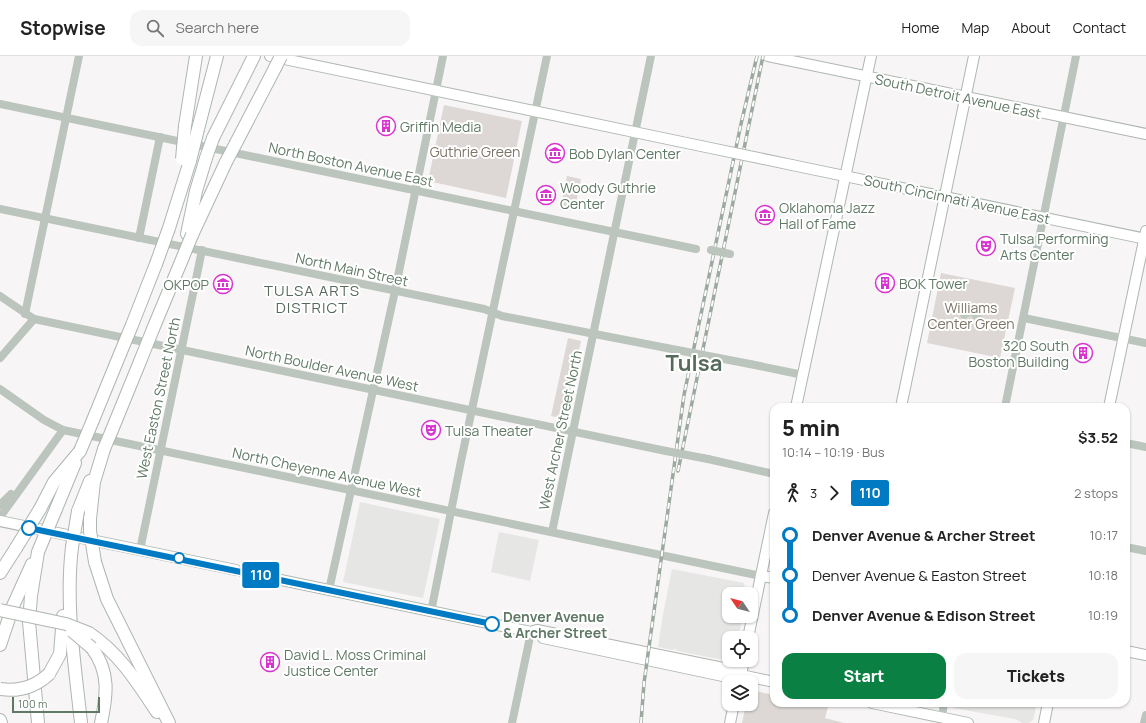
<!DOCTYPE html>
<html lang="en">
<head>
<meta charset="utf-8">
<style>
	body { margin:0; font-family:Manrope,sans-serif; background:#f6f6f6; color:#222; height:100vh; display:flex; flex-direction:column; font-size:15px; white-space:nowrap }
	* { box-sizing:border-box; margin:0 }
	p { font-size:13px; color:#767676 }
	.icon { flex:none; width:22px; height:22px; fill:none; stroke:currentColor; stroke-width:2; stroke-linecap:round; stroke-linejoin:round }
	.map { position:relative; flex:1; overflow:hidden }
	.drawer { position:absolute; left:770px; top:347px; width:360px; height:304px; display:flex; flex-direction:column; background:#fff; border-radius:12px; box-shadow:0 1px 3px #0004 }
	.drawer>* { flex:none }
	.badge { padding:0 8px; border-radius:3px; font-size:14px; line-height:26px }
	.needle { width:26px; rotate:305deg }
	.tools { position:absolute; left:722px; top:531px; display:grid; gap:8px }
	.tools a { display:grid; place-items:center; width:36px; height:36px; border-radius:8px; background:#fff; box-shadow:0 1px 3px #0004; font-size:20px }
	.scale { position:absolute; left:12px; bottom:10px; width:88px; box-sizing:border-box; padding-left:4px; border:2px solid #607966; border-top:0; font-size:11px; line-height:14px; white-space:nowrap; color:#607966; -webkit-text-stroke:3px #fff; paint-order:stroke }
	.map>.badge { position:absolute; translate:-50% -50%; box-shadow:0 0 0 2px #fff }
	.legs { display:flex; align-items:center; gap:6px; height:44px; padding:0 12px; font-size:13px }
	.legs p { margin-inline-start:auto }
	.overview { display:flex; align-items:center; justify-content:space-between; height:68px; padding:0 12px }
	h1 { font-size:22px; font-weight:800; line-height:30px }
	.button { display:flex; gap:8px; margin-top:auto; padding:8px 12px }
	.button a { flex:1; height:46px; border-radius:12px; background:#0b8043; color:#fff; font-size:16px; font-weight:800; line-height:46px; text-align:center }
	.button a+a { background:#f6f6f6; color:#222 }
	ul { padding:0 12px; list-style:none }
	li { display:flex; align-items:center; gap:14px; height:40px; font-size:15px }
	li i { display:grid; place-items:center; width:6px; height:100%; margin:0 5px; background:currentColor }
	li i::after { content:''; width:10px; height:10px; margin:-5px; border:3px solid; border-radius:50%; background:#fff }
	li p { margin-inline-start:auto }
	li:first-child i { background:linear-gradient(#0000 50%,currentColor 0) }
	li:last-child i { background:linear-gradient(currentColor 50%,#0000 0) }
	header { display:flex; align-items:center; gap:24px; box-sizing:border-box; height:56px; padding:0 20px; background:#fff; border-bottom:1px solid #e0e0e0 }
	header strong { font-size:19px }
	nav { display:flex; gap:22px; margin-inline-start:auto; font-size:14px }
	.search { width:280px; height:36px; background:#f6f6f6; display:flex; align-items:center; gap:10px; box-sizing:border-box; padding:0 14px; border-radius:12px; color:#767676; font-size:15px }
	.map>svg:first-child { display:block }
	.built { fill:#e6e7e5 }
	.green { fill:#ddd8d5 }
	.water { fill:#bccabd }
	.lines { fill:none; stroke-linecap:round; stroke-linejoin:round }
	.major-casing { stroke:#adb7af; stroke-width:12 }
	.highway-casing { stroke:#adb6af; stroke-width:14 }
	.minor { stroke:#bbc4bd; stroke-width:8 }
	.major { stroke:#fff; stroke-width:10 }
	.highway { stroke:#fff; stroke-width:12 }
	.rail-casing { stroke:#9ba99f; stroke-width:3.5 }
	.rail { stroke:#fff; stroke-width:2; stroke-dasharray:6; stroke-linecap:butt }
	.major-bridge-casing { stroke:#adb7af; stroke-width:12; stroke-linecap:butt }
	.highway-bridge-casing { stroke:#adb6af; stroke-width:14; stroke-linecap:butt }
	.minor-bridge { stroke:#bbc4bd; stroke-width:8 }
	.major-bridge { stroke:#fff; stroke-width:10 }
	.highway-bridge { stroke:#fff; stroke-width:12 }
	.line-1-casing { stroke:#fff; stroke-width:9 }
	.line-1 { stroke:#007ac2; stroke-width:6 }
	.stop-1-dot { fill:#fff; stroke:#007ac2; stroke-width:2 }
	.labels { text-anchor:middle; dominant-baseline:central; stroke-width:4; stroke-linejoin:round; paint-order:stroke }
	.street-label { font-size:14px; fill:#607966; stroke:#fff }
	.poi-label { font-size:14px; fill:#607966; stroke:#fff; text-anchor:start }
	.park-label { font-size:14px; fill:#7c7467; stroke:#fff }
	.stop-label { font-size:14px; font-weight:bold; fill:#607966; stroke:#fff; text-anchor:start }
	.neighbourhood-label { font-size:15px; letter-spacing:1px; fill:#566a5c; stroke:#fff }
	.town-label { font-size:22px; font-weight:bold; fill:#566a5c; stroke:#fff }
</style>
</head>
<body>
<header>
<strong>Stopwise</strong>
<div class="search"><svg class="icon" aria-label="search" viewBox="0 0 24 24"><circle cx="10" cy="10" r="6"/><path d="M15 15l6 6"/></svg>Search here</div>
<nav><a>Home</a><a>Map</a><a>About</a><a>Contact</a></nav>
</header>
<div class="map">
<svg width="1146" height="667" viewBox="0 0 1146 667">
	<rect width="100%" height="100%" fill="#f8f5f6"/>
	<g class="built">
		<polygon points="360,446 440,463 423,542 343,526"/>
		<polygon points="499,476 539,484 530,525 491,516"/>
		<polygon points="672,513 744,527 745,532 748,533 747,538 729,538 729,560 743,560 738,582 729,582 729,604 734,604 733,606 678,595 675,593 672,594 658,591 663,558"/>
		<polygon points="954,647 1037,647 1033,664 1029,667 1022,667 1015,663 953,652"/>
	</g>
	<g class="green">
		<polygon points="444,49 522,65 506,142 428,125"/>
		<polygon points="567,120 581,123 576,147 568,145 566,155 560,154"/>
		<polygon points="941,217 1015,232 1000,302 927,287"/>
		<polygon points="568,282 581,285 564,363 551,360"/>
		<polygon points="751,634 774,639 774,647 811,647 828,651 825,662 844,667 742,667 746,648 751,648"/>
	</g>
	<polygon class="water" points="962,251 967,255 979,257 981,260 984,261 982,267 975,265 971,259 965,263 961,262 960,259"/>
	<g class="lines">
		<g class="major-casing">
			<g id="major">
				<polyline points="270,0 701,90"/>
				<polyline points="768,0 1146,78"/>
				<polyline points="792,109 1146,183"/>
				<polyline points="796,351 871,0"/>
				<polyline points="901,351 974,0"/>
				<polyline points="1109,351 1146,175"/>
				<polyline points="0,465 236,514"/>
				<polyline points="243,516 531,576 537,574 733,614 741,619 774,626"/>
				<polyline points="761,520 774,522"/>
				<polyline points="543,582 732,622 741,619"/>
				<polyline points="748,582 774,457"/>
				<polyline points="1126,595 1146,599"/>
				<polyline points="740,624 744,604"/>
				<polyline points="872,647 968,667"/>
				<polyline points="730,667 734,648"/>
				<polyline points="1044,667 1048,647"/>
			</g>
		</g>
		<g class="highway-casing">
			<g id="highway">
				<polyline points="185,70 196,0"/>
				<polyline points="198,73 217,0"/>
				<polyline points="213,82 254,0"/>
				<polyline points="236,87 275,12"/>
				<polyline points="169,172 190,105"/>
				<polyline points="187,178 196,135 206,102"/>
				<polyline points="192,179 226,106"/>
				<polyline points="132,269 156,208"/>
				<polyline points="153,273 183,201"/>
				<polyline points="93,364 120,298"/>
				<polyline points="112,374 141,303"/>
				<polyline points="40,453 54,426 80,395"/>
				<polyline points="56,453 75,407"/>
				<polyline points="78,455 90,425"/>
				<polyline points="90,463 94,426 104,393"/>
				<path d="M72 491C65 550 75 609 81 667"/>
				<polyline points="95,506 107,543 169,667"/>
				<polyline points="0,517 16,492"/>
				<path d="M89 577C120 598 137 626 157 656"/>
				<polyline points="0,589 13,550 32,508"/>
				<path d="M92 592C110 616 107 639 101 667"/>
				<polyline points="49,618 60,598 63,560"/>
				<polyline points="0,664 1,667"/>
				<polyline points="38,667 29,566 31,540 38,496"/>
			</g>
		</g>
		<g class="minor">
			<polyline points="0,48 696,193"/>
			<polyline points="0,153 484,253 502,260 677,294"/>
			<polyline points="139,182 160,81"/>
			<polyline points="0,240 34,263 666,395"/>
			<polyline points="25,258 79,0"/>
			<polyline points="1024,262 1146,287"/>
			<polyline points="0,302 34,263"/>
			<polyline points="750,308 803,319"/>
			<polyline points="0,333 44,364 63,374 761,520"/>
			<polyline points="1005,351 1076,0"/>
			<polyline points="1126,387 1146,391"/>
			<polyline points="708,403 774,418"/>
			<polyline points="0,449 11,438"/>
			<polyline points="0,461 63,374"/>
			<polyline points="552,476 651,0"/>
			<polyline points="1126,491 1146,495"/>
			<polyline points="140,494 202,194"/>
			<polyline points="329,534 395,235 443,0"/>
			<polyline points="431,556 461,405 547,0"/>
			<polyline points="942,661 944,647"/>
			<polyline points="512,667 531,576"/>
			<polyline points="1144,667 1146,659"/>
		</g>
		<use href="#major" class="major"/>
		<use href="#highway" class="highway"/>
		<g class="rail-casing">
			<g id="rail">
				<polyline points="678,415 763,0"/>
				<polyline points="641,667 644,627 684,339 741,68 757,0"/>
			</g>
		</g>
		<use href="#rail" class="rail"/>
		<g class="major-bridge-casing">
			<polyline id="major-bridge" points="701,90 792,109"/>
		</g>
		<g class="highway-bridge-casing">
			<g id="highway-bridge">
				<polyline points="275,12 281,0"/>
				<polyline points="206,102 213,82"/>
				<polyline points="182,103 185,70"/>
				<polyline points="190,105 198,73"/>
				<polyline points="226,106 236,87"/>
				<polyline points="183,201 192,179"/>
				<polyline points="156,208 169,172"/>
				<polyline points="120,298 132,269"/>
				<polyline points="141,303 153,273"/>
				<polyline points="104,393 112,374"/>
				<polyline points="80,395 93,364"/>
				<polyline points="90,463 90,475 95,506"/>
				<polyline points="72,491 78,455"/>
				<polyline points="16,492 40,453"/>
				<polyline points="38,496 56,453"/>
				<polyline points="0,554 66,568 89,577"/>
				<polyline points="72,575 92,592"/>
				<path d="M0 633C19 636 35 631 49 618"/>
			</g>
		</g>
		<g class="minor-bridge">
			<polyline points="711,194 730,198"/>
			<polyline points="677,294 750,308"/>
			<polyline points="666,395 708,403"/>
		</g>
		<use href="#major-bridge" class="major-bridge"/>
		<use href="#highway-bridge" class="highway-bridge"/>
	</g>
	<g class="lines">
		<g class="line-1-casing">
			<polyline id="line-1" points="29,472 492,568"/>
		</g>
		<use href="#line-1" class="line-1"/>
	</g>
	<defs>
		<g id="building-ring" transform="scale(1)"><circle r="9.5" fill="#fff" stroke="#d934cf" stroke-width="1.5"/><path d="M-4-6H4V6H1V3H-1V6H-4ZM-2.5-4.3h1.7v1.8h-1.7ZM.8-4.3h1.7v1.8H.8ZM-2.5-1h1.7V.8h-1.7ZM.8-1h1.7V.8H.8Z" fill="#d934cf"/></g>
		<g id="museum-ring" transform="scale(1)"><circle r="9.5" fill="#fff" stroke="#d934cf" stroke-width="1.5"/><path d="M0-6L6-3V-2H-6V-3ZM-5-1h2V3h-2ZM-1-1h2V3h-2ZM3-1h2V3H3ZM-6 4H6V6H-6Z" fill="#d934cf"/></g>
		<g id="theatre-ring" transform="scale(1)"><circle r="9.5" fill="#fff" stroke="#d934cf" stroke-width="1.5"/><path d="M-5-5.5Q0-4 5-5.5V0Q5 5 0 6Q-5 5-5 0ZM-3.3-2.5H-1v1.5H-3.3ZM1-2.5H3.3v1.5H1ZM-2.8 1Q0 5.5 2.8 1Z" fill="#d934cf"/></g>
	</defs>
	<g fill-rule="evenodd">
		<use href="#building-ring" x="386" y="70"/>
		<use href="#museum-ring" x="555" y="97"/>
		<use href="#museum-ring" x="546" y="139"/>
		<use href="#museum-ring" x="765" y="159"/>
		<use href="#theatre-ring" x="986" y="190"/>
		<use href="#building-ring" x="885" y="227"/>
		<use href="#museum-ring" x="223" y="228"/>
		<use href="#building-ring" x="1083" y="297"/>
		<use href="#theatre-ring" x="431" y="374"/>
		<use href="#building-ring" x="270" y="606"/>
	</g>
	<g class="stop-1-dot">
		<circle cx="29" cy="472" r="7"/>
		<circle cx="179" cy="502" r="5"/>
		<circle cx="492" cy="568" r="7"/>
	</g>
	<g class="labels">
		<g class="street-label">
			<text transform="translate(958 40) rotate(12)">South Detroit Avenue East</text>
			<text transform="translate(351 108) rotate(12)">North Boston Avenue East</text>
			<text transform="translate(957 143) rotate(12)">South Cincinnati Avenue East</text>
			<text transform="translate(352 213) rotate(12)">North Main Street</text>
			<text transform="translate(332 312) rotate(12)">North Boulder Avenue West</text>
			<text transform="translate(158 342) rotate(-78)">West Easton Street North</text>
			<text transform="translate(560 374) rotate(-78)">West Archer Street North</text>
			<text transform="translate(327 416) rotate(12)">North Cheyenne Avenue West</text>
		</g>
		<g class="poi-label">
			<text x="400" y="70">Griffin Media</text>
			<text x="569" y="97">Bob Dylan Center</text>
			<text x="560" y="131">Woody Guthrie<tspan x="560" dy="16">Center</tspan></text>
			<text x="779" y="151">Oklahoma Jazz<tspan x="779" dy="16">Hall of Fame</tspan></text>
			<text x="1000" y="182">Tulsa Performing<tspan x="1000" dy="16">Arts Center</tspan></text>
			<text x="899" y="227">BOK Tower</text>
			<text x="209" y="228" text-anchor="end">OKPOP</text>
			<text x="1069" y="289" text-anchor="end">320 South<tspan x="1069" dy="16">Boston Building</tspan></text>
			<text x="445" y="374">Tulsa Theater</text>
			<text x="284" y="598">David L. Moss Criminal<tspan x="284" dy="16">Justice Center</tspan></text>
		</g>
		<g class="park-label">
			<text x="475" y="95">Guthrie Green</text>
			<text x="971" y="251">Williams<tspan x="971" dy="16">Center Green</tspan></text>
		</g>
		<g class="stop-label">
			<text x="503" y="560">Denver Avenue<tspan x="503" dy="16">&amp; Archer Street</tspan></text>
		</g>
		<g class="neighbourhood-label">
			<text x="312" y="234">TULSA ARTS<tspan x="312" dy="17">DISTRICT</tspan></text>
		</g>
		<g class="town-label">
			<text x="694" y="307">Tulsa</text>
		</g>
	</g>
</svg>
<div class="tools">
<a><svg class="needle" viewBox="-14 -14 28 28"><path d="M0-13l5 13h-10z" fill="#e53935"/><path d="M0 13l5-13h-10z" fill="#767676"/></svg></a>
<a><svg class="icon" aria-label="locate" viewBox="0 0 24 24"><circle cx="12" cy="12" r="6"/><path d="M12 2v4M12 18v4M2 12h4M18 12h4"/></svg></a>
<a><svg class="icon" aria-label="layers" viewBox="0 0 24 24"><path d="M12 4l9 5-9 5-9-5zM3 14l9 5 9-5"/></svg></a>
</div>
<div class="scale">100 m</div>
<b class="badge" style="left:261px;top:519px;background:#007ac2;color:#fff">110</b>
<section class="drawer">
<div class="overview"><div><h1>5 min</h1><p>10:14 – 10:19 · Bus</p></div><b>$3.52</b></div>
<div class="legs"><svg class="icon" aria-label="walk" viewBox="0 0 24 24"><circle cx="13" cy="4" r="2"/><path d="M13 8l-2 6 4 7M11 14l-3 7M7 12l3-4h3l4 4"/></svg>3<svg class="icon" aria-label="forward" viewBox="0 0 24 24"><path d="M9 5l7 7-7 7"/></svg><b class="badge" style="background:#007ac2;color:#fff">110</b><p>2 stops</p></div>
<ul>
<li><i style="color:#007ac2"></i><b>Denver Avenue &amp; Archer Street</b><p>10:17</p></li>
<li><i style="color:#007ac2"></i><span>Denver Avenue &amp; Easton Street</span><p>10:18</p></li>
<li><i style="color:#007ac2"></i><b>Denver Avenue &amp; Edison Street</b><p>10:19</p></li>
</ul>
<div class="button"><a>Start</a><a>Tickets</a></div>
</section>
</div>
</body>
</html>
